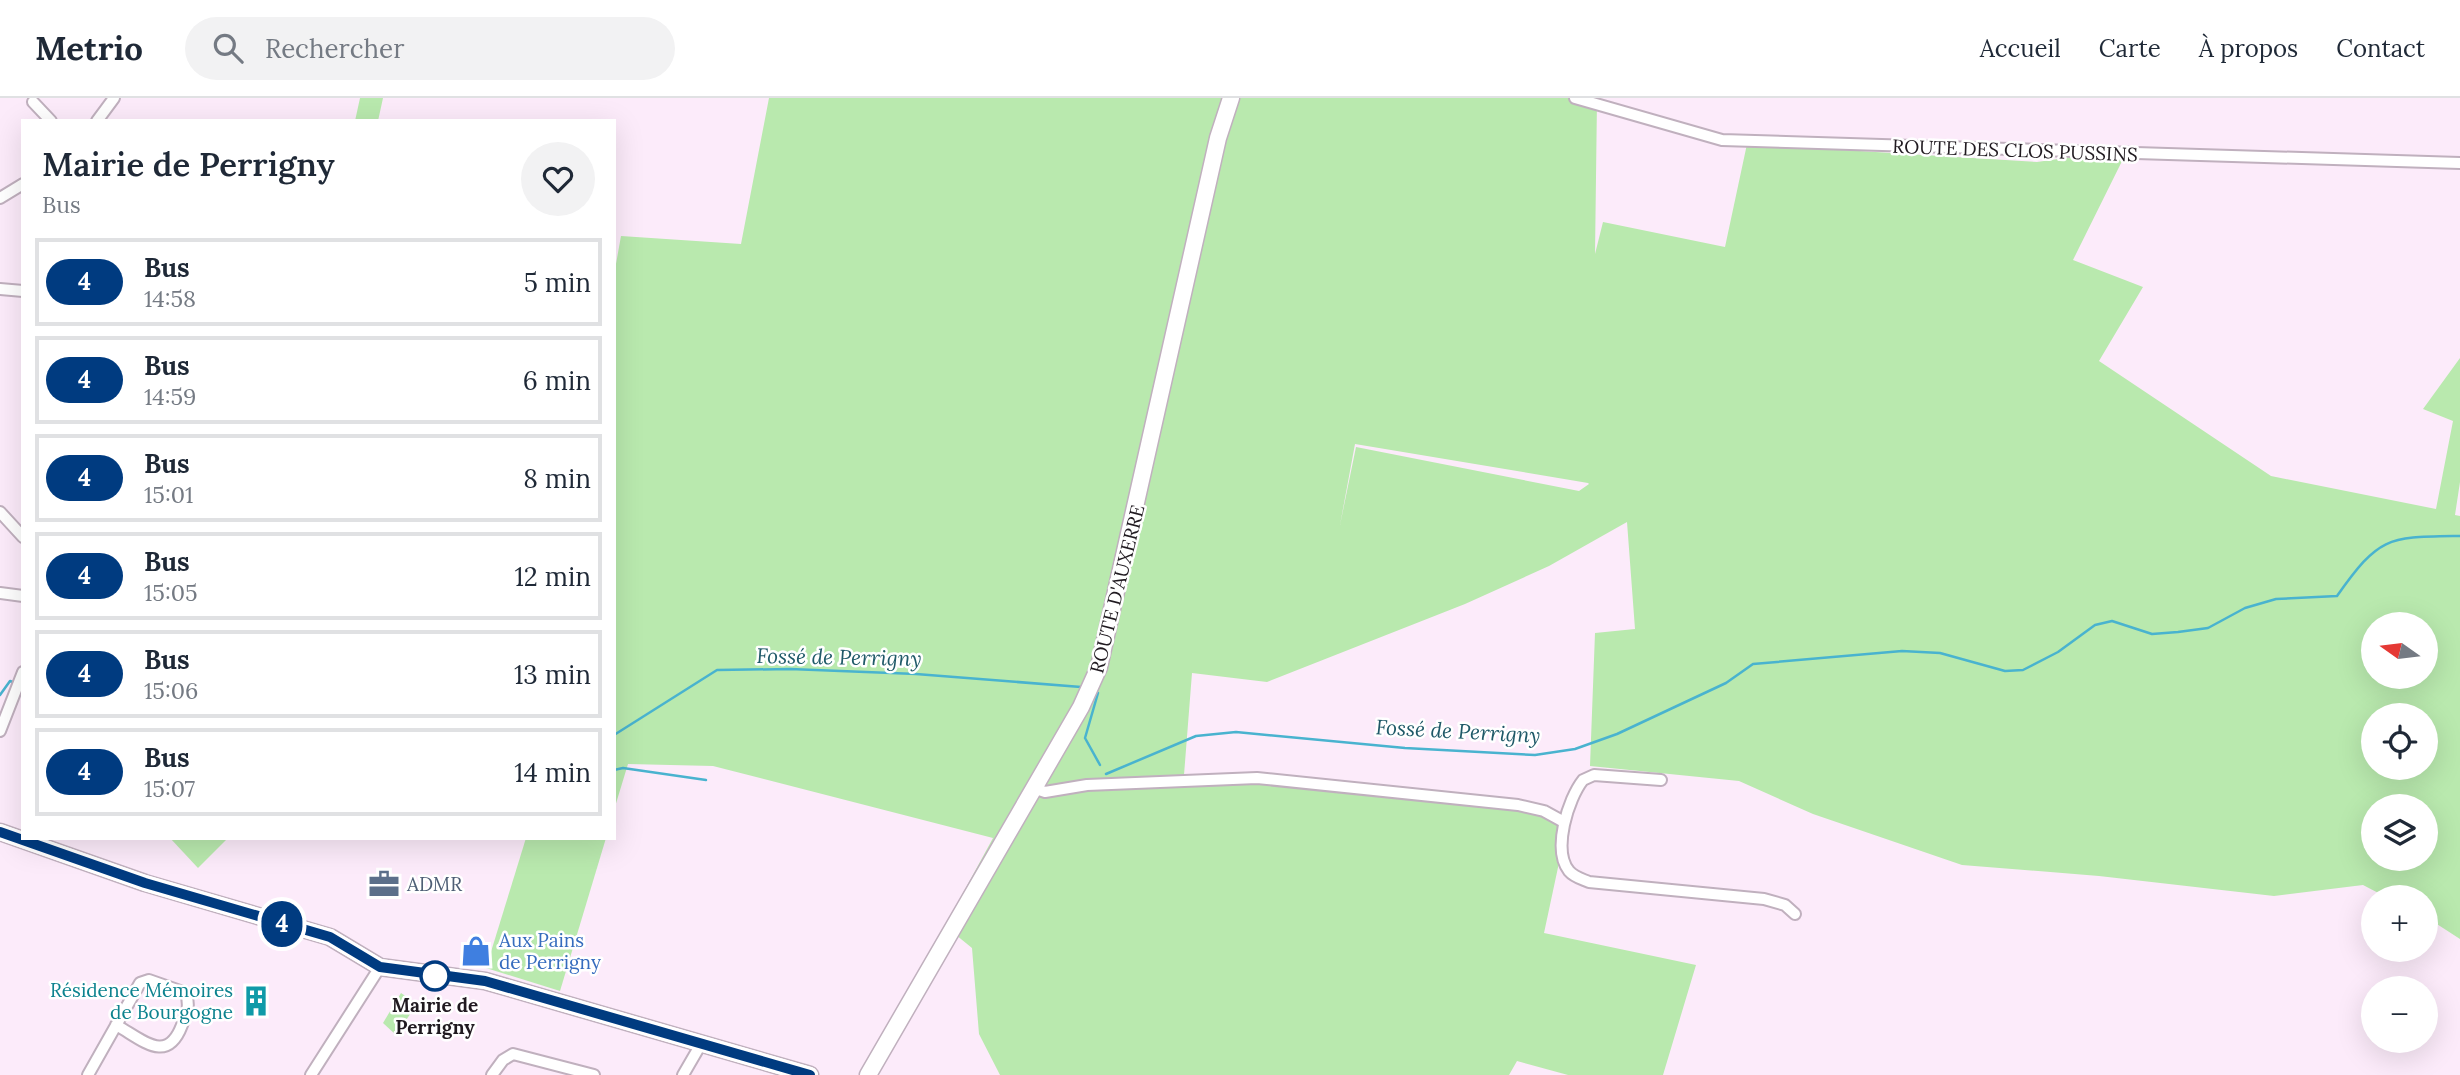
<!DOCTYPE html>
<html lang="fr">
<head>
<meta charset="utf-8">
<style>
	body { margin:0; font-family:Lora,serif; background:#f2f2f3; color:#1f2937; height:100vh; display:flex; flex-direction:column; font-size:26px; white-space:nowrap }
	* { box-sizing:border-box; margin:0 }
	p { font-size:23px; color:#747a83 }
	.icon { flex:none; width:38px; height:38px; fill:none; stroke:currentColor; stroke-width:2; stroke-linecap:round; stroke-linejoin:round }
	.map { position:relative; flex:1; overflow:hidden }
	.sheet { position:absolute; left:21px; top:21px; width:595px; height:721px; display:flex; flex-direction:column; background:#fff; border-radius:0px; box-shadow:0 7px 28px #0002 }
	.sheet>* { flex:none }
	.badge { padding:0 14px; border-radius:23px; font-size:24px; line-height:46px }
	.needle { width:46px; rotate:284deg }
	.fabs { position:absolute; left:2361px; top:514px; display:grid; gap:14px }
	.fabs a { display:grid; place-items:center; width:77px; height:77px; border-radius:50%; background:#fff; box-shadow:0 7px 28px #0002; font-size:35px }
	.map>.badge { position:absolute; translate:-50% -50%; box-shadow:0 0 0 4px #fff }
	.round { display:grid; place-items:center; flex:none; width:74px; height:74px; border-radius:37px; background:#f2f2f3 }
	.summary { display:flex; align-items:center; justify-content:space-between; height:119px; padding:0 21px }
	h1 { font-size:33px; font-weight:600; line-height:52px }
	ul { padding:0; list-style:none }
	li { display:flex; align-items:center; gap:21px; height:88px; margin:0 14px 10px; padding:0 7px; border:4px solid #e0e1e3; border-radius:0px }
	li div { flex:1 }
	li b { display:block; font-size:26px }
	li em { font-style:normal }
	li .badge { min-width:77px; font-weight:700; text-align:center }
	header { display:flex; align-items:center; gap:42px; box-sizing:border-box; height:98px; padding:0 35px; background:#fff; border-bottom:2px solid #e0e1e3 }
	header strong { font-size:33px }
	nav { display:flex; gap:38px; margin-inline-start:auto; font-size:24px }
	.search { width:490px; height:63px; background:#f2f2f3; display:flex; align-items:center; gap:18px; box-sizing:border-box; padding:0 24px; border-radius:38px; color:#747a83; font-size:26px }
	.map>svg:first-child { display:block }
	.green { fill:#b9e9ae; fill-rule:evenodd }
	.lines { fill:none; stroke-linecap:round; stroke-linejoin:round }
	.stream { stroke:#49b3cf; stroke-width:2.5 }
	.street-casing { stroke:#c0b0be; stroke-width:14 }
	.secondary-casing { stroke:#c0b0be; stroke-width:19 }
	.street { stroke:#fff; stroke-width:10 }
	.secondary { stroke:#fff; stroke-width:16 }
	.line-casing { stroke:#fff; stroke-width:16 }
	.line { stroke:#003b80; stroke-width:10 }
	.stop-dot { fill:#fff; stroke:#003b80; stroke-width:3.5 }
	.labels { text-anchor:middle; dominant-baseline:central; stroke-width:5; stroke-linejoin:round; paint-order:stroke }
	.street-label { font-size:19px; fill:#201a20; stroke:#fff }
	.service-label { font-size:19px; fill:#4e5e75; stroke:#fff; text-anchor:start }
	.shop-label { font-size:19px; fill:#366cbe; stroke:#fff; text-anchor:start }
	.culture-label { font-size:19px; fill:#0d838f; stroke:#fff; text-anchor:end }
	.stop-label { font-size:19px; font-weight:bold; fill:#201a20; stroke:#fff }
	.water-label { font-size:21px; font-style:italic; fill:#1f5968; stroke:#fff }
</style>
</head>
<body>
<header>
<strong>Metrio</strong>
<div class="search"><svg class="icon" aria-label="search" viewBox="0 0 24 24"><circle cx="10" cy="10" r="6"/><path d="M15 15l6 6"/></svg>Rechercher</div>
<nav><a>Accueil</a><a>Carte</a><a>À propos</a><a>Contact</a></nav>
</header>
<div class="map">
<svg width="2460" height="977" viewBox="0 0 2460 977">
	<rect width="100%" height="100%" fill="#fcebfa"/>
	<g class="green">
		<polygon points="360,0 383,0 378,23 355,23"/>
		<path d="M769 0H1591L1597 2 1595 156 1603 124 1725 149 1747 46 2037 64 2128 51 2073 162 2143 189 2099 263 2271 378 2436 411 2453 323 2423 311 2460 260V384L2455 417 2460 418V841L2426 819V800H2388L2363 787 2274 798 2099 778 1962 767 1813 716 1739 683 1590 668 1595 535 1635 531 1627 424 1549 468 1465 506 1267 584 1192 575 1184 677 1523 707 1566 732 1544 835 1696 867 1663 977H1568L1517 963 1509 977H1000L979 936 972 850 945 828 993 740 713 668 628 666 614 712V177L621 138 741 146ZM1355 346 1588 385 1589 386 1579 393 1356 349 1340 427ZM2373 527H2426V579H2373ZM2373 618H2426V670H2373ZM2373 709H2426V761H2373Z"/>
		<polygon points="170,740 228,740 198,770"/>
		<polygon points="526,740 606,740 560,893 486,870"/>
		<polygon points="401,895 417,906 396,937 383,925"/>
	</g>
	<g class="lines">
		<g class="stream">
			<polyline points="1098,595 1085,640 1100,667"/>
			<polyline points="0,597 10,583 16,585"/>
			<polyline points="614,637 717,572 790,571 916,576 1081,589"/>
			<polyline points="614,672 623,670 706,682"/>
			<path d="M1106 676 1196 638 1236 634 1405 650 1535 657 1575 651 1617 636 1726 585 1753 566 1902 553 1940 555 2005 573 2023 572 2058 554 2095 527 2112 523 2152 536 2178 534 2208 530 2245 510 2276 501 2337 498C2380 437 2388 439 2460 438"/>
		</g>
		<g class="street-casing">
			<g id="street">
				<polyline points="1575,0 1722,42 2460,65"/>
				<polyline points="33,4 51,23"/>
				<polyline points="97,23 114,0"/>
				<polyline points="0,100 23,86"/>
				<polyline points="0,191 23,193"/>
				<polyline points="0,414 23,439"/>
				<polyline points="0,495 23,498"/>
				<polyline points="0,633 23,574"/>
				<path d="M1661 682 1594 677 1583 682C1568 701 1552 752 1569 773 1574 779 1582 781 1589 784L1764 801 1785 807 1795 816"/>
				<polyline points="1033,690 1045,694 1087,687 1257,680 1518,707 1544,713 1564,724"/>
				<path d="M88 977 140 885 149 882 186 895C190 909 187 915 182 927 167 967 143 942 116 927"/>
				<polyline points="311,977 380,869"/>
				<polyline points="492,977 503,962 513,956 594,977"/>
				<polyline points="683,977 701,946"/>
			</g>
		</g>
		<g class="secondary-casing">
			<g id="secondary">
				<polyline points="0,734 145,785 330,839 380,869 485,883 810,977"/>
				<polyline points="868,977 1081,609 1099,569 1218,40 1231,0"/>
			</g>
		</g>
		<use href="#street" class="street"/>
		<use href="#secondary" class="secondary"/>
	</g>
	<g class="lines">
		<g class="line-casing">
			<polyline id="line" points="0,734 145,785 330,839 380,869 485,883 810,977"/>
		</g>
		<use href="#line" class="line"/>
	</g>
	<defs>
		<g id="office-bare" transform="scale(2.415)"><path d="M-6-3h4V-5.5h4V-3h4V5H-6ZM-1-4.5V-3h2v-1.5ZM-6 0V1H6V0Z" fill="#5c6f8a" stroke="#fff" stroke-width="2.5" paint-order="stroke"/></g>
		<g id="shop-bare" transform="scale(2.415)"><path d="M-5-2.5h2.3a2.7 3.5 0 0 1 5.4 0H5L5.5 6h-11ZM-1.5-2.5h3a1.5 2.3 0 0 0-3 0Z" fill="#3f7fe0" stroke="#fff" stroke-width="2.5" paint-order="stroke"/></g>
		<g id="building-bare" transform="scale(2.415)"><path d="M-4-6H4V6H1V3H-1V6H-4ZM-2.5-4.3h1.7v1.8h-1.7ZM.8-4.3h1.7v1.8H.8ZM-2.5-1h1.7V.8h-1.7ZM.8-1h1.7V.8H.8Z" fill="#0f9aa8" stroke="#fff" stroke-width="2.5" paint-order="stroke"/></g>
	</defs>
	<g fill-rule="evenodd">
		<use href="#office-bare" x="384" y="786"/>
		<use href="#shop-bare" x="476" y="853"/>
		<use href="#building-bare" x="256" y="903"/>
	</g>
	<circle class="stop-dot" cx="435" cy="878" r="14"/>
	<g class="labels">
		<g class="street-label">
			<text transform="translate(2015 52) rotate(2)">ROUTE DES CLOS PUSSINS</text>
			<text transform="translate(1117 491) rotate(-76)">ROUTE D'AUXERRE</text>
		</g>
		<g class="service-label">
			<text x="407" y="786">ADMR</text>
		</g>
		<g class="shop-label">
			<text x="499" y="842">Aux Pains<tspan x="499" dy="22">de Perrigny</tspan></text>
		</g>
		<g class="culture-label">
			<text x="233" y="892">Résidence Mémoires<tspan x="233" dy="22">de Bourgogne</tspan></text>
		</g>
		<g class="stop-label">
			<text x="435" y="907">Mairie de<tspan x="435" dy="22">Perrigny</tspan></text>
		</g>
		<g class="water-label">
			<text transform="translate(839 559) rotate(1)">Fossé de Perrigny</text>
			<text transform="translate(1458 633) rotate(3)">Fossé de Perrigny</text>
		</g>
	</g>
</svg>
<div class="fabs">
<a><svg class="needle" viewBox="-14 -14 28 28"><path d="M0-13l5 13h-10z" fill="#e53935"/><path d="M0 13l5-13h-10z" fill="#747a83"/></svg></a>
<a><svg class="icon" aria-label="locate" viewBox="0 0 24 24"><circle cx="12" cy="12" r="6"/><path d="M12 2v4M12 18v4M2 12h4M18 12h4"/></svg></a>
<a><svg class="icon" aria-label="layers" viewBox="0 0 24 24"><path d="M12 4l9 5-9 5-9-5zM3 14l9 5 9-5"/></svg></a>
<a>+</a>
<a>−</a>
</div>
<b class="badge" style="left:282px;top:826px;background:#003b80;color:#fff">4</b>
<section class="sheet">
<div class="summary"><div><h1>Mairie de Perrigny</h1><p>Bus</p></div><a class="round"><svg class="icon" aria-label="heart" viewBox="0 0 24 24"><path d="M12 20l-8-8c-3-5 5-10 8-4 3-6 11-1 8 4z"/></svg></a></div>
<ul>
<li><span class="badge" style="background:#003b80;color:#fff">4</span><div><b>Bus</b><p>14:58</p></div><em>5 min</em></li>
<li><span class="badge" style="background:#003b80;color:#fff">4</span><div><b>Bus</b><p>14:59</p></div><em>6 min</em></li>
<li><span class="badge" style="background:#003b80;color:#fff">4</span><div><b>Bus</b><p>15:01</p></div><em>8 min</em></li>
<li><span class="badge" style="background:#003b80;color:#fff">4</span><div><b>Bus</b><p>15:05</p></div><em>12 min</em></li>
<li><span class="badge" style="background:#003b80;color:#fff">4</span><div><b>Bus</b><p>15:06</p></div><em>13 min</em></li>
<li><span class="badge" style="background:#003b80;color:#fff">4</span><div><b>Bus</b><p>15:07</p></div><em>14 min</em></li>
</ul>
</section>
</div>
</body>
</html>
